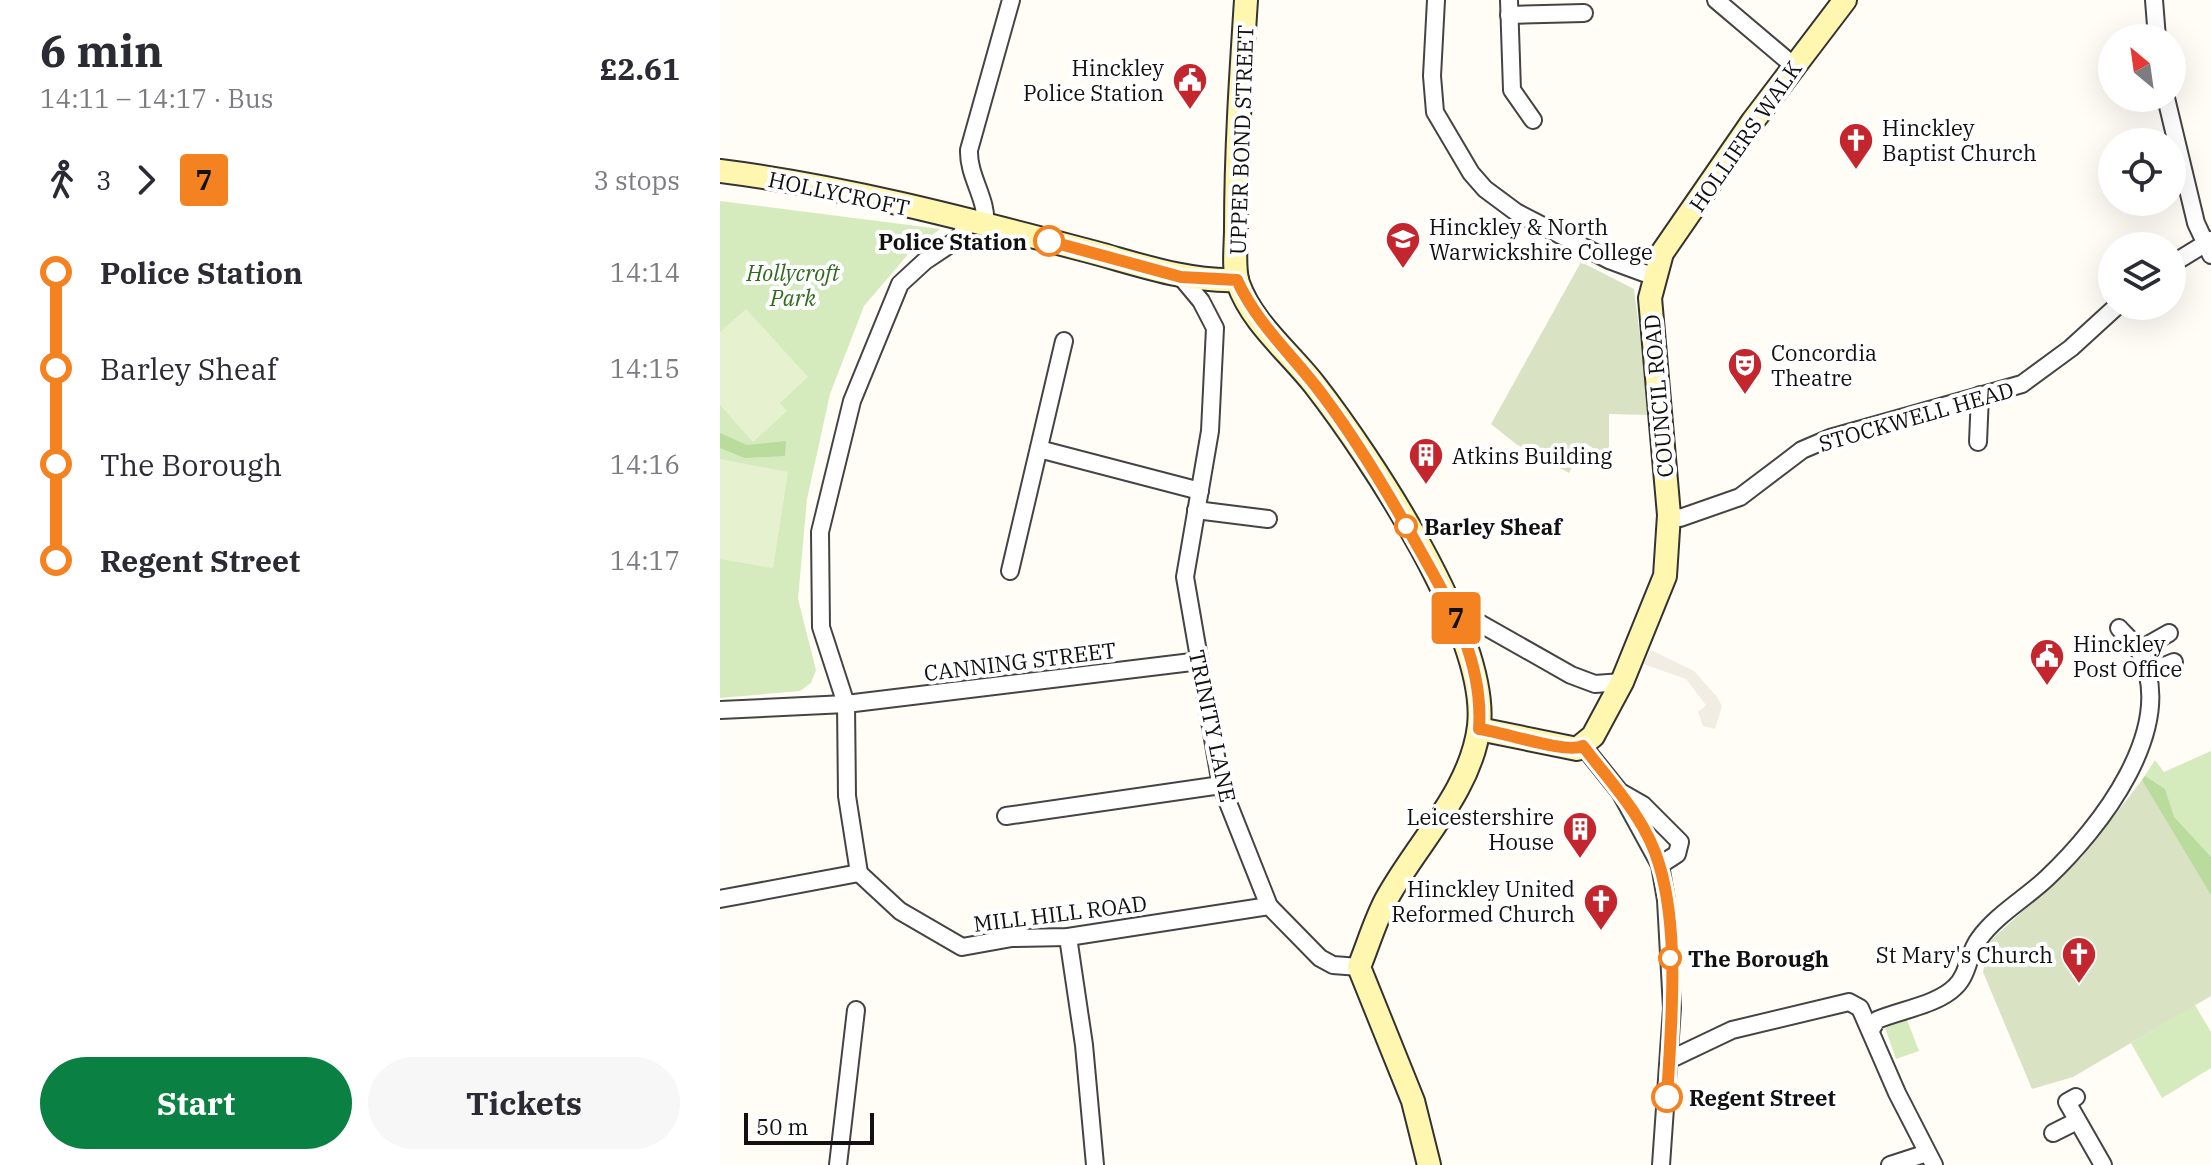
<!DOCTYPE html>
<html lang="en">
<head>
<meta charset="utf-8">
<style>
	body { margin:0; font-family:"IBM Plex Serif",serif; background:#f7f7f7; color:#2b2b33; height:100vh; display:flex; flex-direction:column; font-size:30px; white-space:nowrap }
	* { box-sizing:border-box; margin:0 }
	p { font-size:26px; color:#7c7c81 }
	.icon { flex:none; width:44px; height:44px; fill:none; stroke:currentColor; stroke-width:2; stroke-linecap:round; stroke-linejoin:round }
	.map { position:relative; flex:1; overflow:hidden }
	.side { display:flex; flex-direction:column; background:#fff; width:720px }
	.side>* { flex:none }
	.badge { padding:0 16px; border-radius:6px; font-size:28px; line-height:52px }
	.needle { width:52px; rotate:331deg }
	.fabs { position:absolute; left:1378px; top:24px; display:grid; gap:16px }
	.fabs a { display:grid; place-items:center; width:88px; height:88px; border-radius:50%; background:#fff; box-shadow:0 8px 32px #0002; font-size:40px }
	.scale { position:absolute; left:24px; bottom:20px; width:130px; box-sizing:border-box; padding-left:8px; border:4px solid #111; border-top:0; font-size:22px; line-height:28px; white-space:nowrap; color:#111; -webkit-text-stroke:6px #fff; paint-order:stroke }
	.map>.badge { position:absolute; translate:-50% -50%; box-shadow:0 0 0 4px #fff }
	.legs { display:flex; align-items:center; gap:12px; height:88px; padding:0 40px; font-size:26px }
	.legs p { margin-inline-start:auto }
	.overview { display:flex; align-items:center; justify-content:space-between; height:136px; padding:0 40px }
	h1 { font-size:44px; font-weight:700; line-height:60px }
	.button { display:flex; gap:16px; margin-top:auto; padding:16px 40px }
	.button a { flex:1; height:92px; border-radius:48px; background:#0b8043; color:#fff; font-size:32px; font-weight:700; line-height:92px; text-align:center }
	.button a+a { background:#f7f7f7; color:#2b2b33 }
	ul { padding:0 40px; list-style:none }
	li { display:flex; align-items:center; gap:28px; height:96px; font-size:30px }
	li i { display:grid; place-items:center; width:12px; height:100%; margin:0 10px; background:currentColor }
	li i::after { content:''; width:20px; height:20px; margin:-10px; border:6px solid; border-radius:50%; background:#fff }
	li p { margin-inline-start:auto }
	li:first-child i { background:linear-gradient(#0000 50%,currentColor 0) }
	li:last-child i { background:linear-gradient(currentColor 50%,#0000 0) }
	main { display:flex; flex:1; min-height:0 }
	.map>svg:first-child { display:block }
	.green { fill:#d5ebbd }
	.forest { fill:#b9dc9c }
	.cemetery { fill:#d9e3c4 }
	.pitch { fill:#e6f2cf }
	.plaza { fill:#f1ede2 }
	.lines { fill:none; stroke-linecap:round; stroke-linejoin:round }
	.street-casing { stroke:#444; stroke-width:20 }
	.secondary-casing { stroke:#333; stroke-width:26 }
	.street { stroke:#fff; stroke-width:16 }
	.secondary { stroke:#fff6b0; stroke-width:22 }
	.line-1-casing { stroke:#fff; stroke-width:18 }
	.line-1 { stroke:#f58220; stroke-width:12 }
	.stop-1-dot { fill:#fff; stroke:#f58220; stroke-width:4 }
	.labels { text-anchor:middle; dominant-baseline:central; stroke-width:8; stroke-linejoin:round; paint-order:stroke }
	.poi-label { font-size:22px; fill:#111; stroke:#fff; text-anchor:start }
	.street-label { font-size:22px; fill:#111; stroke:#fff }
	.stop-label { font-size:22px; font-weight:bold; fill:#111; stroke:#fff; text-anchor:start }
	.park-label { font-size:22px; font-style:italic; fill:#2f6b1f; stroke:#fff }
</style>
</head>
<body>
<main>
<section class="side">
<div class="overview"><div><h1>6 min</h1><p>14:11 – 14:17 · Bus</p></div><b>£2.61</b></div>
<div class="legs"><svg class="icon" aria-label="walk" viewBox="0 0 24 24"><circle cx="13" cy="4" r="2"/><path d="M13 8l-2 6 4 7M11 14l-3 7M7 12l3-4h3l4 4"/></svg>3<svg class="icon" aria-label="forward" viewBox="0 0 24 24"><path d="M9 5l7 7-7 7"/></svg><b class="badge" style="background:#f58220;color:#111">7</b><p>3 stops</p></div>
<ul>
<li><i style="color:#f58220"></i><b>Police Station</b><p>14:14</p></li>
<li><i style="color:#f58220"></i><span>Barley Sheaf</span><p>14:15</p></li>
<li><i style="color:#f58220"></i><span>The Borough</span><p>14:16</p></li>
<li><i style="color:#f58220"></i><b>Regent Street</b><p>14:17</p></li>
</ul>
<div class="button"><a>Start</a><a>Tickets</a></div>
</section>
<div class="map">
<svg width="1491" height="1165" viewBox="0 0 1491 1165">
	<rect width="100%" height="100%" fill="#fffdf5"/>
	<g class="green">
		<polygon points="0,201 220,229 190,252 144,306 110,394 87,499 78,599 96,670 91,683 80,691 0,698"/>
		<polygon points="1491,751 1491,895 1422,780 1435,760 1444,772"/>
		<polygon points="1475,1005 1491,1032 1491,1068 1442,1098 1411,1043"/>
		<polygon points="1187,1020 1199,1051 1176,1059 1165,1028"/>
	</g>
	<g class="forest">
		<polygon points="0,433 27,445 66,441 65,456 25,458 0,448"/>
		<polygon points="1425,776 1445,789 1454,817 1491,857 1491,996 1422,780"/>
	</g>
	<g class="cemetery">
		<polygon points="861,262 914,289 930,415 889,414 889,458 865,443 849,473 796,444 771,424"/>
		<polygon points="1422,780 1491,895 1491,996 1353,1077 1312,1089 1263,972 1270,941 1362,857"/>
	</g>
	<g class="pitch">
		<polygon points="26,309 88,377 60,403 67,411 33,442 0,405 0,332"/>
		<polygon points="0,459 68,472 53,568 0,559"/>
	</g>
	<polygon class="plaza" points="931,650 974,671 997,697 1002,706 995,729 983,726 978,712 986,705 966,679 923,664"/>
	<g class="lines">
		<g class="street-casing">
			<g id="street">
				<polyline points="716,0 712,76 715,112 751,173 765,189 796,212 889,260 935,277"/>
				<polyline points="789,0 792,90 813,120"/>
				<polyline points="996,0 1074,66"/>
				<polyline points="1434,0 1437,38"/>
				<polyline points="789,15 864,13"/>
				<polyline points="1446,98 1476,223 1491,255"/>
				<polyline points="249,222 238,239 205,261 180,284 132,401 100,532 101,627 126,704 127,796 139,873 180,911 242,947 292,938 348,937 549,906"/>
				<path d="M265 225C268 199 248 177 249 150L291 0"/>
				<polyline points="1452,264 1491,240"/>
				<polyline points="461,277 481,301 495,328 490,431 465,577 501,785 549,906 600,958 613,965 639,967"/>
				<polyline points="1258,442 1260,395"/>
				<polyline points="319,449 480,491"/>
				<polyline points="476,510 548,519"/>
				<polyline points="949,515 960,518 1020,497 1082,450 1110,438 1302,384 1351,348 1397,306"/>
				<polyline points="290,571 344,341"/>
				<polyline points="731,607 851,675 875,684 902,682"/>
				<polyline points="1419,650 1449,633"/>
				<polyline points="1427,673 1454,662"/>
				<polyline points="0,710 126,704 480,661"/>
				<polyline points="863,746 900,792 940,865 946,900 952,1008 941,1165"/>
				<polyline points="902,793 923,805 960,842 957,854 940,865"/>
				<polyline points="286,816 501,785"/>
				<polyline points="0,899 139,873"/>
				<polyline points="348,937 364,1045 375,1165"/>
				<path d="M1151 1030 1157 1020C1180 1010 1217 1005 1235 987 1249 974 1248 953 1259 939 1276 915 1306 898 1327 878 1379 829 1460 727 1419 651 1415 643 1405 635 1399 628"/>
				<polyline points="949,1060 1012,1030 1129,1002 1140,1008 1177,1093 1214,1165"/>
				<polyline points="1356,1097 1347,1102 1383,1165"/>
				<polyline points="1333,1133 1357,1121"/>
				<polyline points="118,1165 136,1010"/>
				<polyline points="1170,1165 1207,1153"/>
			</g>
		</g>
		<g class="secondary-casing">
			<g id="secondary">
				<path d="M526 0C521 76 516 152 516 229 516 245 513 268 518 283 532 323 568 351 594 384 650 456 769 635 759 726 751 792 696 844 666 900 655 921 648 945 639 967L693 1101 709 1165"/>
				<path d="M0 171C120 186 239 217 357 248 410 261 461 282 517 280"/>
				<polyline points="759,729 857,749 873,736 902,682 945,576 949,515 930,298 942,253 1033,121 1125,0"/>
			</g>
		</g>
		<use href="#street" class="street"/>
		<use href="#secondary" class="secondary"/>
	</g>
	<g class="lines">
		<g class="line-1-casing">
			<path id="line-1" d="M329 241 461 277 517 280C538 326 575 357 604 397 637 441 665 488 692 536 726 597 764 657 759 729 783 732 846 754 863 746 891 783 926 819 939 864 960 932 951 1027 947 1097"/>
		</g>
		<use href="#line-1" class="line-1"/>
	</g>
	<defs>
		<g id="civic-pin" transform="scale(1.8)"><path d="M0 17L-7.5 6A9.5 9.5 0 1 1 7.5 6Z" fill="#c4262e" stroke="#fff"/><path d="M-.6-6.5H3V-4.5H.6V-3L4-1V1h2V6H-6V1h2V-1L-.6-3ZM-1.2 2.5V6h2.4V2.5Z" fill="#fff"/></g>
		<g id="church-pin" transform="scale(1.8)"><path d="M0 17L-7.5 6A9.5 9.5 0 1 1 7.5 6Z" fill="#c4262e" stroke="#fff"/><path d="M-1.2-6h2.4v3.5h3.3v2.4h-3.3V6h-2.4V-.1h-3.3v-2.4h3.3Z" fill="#fff"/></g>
		<g id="university-pin" transform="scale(1.8)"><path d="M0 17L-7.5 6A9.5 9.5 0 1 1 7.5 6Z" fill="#c4262e" stroke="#fff"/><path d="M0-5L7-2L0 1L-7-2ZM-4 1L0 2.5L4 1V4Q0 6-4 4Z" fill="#fff"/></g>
		<g id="theatre-pin" transform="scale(1.8)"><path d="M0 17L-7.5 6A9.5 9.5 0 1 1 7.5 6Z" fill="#c4262e" stroke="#fff"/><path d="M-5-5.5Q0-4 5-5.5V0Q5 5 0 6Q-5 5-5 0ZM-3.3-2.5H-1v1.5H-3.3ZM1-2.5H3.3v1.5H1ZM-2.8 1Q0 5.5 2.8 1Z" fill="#fff"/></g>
		<g id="building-pin" transform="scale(1.8)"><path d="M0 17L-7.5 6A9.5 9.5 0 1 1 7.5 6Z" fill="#c4262e" stroke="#fff"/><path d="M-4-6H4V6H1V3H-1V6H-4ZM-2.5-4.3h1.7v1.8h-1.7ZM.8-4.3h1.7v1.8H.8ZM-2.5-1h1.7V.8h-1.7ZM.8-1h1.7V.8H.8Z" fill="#fff"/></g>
	</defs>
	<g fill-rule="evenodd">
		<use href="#civic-pin" x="470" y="80"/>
		<use href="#church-pin" x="1136" y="140"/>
		<use href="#university-pin" x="683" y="239"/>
		<use href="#theatre-pin" x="1025" y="365"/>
		<use href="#building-pin" x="706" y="455"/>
		<use href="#civic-pin" x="1327" y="656"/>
		<use href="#building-pin" x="860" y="829"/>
		<use href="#church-pin" x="881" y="901"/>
		<use href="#church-pin" x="1359" y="954"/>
	</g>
	<g class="stop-1-dot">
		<circle cx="329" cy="241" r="14"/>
		<circle cx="686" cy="526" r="10"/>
		<circle cx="950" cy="958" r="10"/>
		<circle cx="947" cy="1097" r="14"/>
	</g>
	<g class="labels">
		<g class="poi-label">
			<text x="444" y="67" text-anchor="end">Hinckley<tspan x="444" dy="25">Police Station</tspan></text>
			<text x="1162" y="127">Hinckley<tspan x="1162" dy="25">Baptist Church</tspan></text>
			<text x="709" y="226">Hinckley &amp; North<tspan x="709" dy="25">Warwickshire College</tspan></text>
			<text x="1051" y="352">Concordia<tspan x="1051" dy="25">Theatre</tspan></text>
			<text x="732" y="455">Atkins Building</text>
			<text x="1353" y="643">Hinckley<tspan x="1353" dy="25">Post Office</tspan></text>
			<text x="834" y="816" text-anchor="end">Leicestershire<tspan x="834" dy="25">House</tspan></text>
			<text x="855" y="888" text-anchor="end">Hinckley United<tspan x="855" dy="25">Reformed Church</tspan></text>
			<text x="1333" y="954" text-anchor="end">St Mary's Church</text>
		</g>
		<g class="street-label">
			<text transform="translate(1025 136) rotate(-55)">HOLLIERS WALK</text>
			<text transform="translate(521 140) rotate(-88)">UPPER BOND STREET</text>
			<text transform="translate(119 193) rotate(12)">HOLLYCROFT</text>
			<text transform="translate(938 396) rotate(-95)">COUNCIL ROAD</text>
			<text transform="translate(1196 416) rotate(-16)">STOCKWELL HEAD</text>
			<text transform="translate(300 661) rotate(-7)">CANNING STREET</text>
			<text transform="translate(493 726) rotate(78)">TRINITY LANE</text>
			<text transform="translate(340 913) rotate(-7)">MILL HILL ROAD</text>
		</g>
		<g class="stop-label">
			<text x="307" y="241" text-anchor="end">Police Station</text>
			<text x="704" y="526">Barley Sheaf</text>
			<text x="968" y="958">The Borough</text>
			<text x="969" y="1097">Regent Street</text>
		</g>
		<g class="park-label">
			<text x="73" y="272">Hollycroft<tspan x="73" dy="25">Park</tspan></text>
		</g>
	</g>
</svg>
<div class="fabs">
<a><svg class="needle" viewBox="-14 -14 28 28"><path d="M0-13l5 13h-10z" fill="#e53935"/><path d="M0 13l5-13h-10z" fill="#7c7c81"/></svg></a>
<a><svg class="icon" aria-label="locate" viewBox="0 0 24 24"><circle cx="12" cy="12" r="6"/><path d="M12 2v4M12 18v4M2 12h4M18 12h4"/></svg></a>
<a><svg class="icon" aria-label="layers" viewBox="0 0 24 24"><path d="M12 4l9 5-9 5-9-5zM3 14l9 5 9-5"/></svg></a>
</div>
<div class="scale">50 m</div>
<b class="badge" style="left:736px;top:618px;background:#f58220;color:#111">7</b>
</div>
</main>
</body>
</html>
